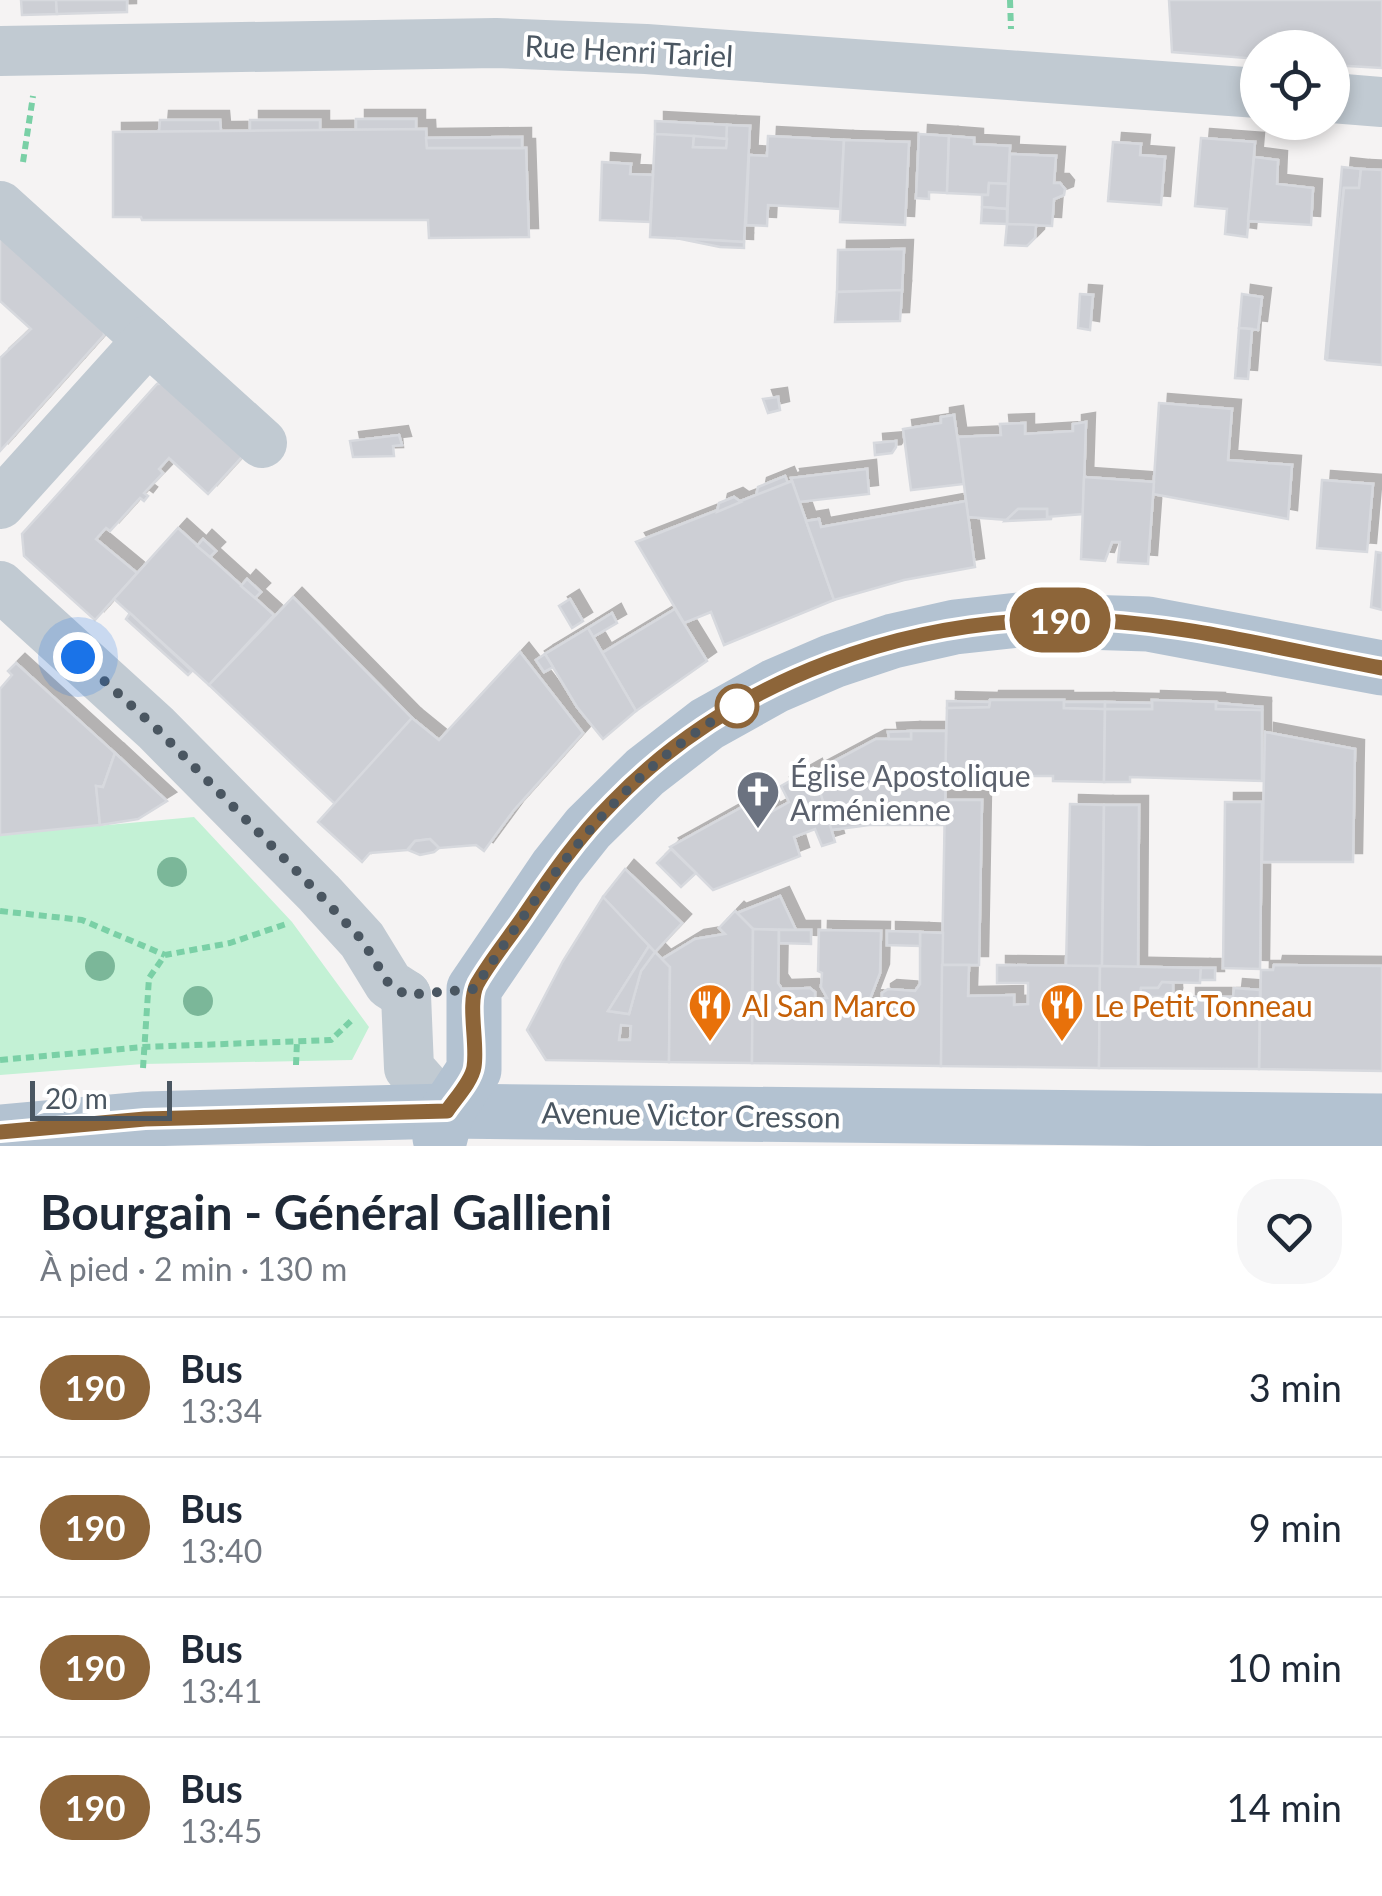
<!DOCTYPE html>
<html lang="fr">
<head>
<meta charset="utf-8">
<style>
	body { margin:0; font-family:Lato,sans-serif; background:#f6f6f7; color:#1f2937; height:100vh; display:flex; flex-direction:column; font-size:38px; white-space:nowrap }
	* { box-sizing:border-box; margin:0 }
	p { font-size:32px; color:#747a83 }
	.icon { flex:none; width:55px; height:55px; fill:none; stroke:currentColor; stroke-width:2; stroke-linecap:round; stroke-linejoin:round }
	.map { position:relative; height:1146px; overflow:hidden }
	.sheet { display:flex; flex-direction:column; background:#fff; flex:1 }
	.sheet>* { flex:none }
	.badge { padding:0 20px; border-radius:32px; font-size:35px; line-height:65px }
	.controls { position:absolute; left:1240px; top:30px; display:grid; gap:20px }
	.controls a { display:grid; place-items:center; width:110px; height:110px; border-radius:50%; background:#fff; box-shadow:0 5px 15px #0003; font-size:50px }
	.scale { position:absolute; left:30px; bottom:25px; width:142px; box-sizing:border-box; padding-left:10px; border:5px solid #4a5661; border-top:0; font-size:28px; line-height:35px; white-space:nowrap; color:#4a5661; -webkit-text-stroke:8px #fff; paint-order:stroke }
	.you { position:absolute; width:50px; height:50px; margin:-25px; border:8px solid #fff; border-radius:50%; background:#1a73e8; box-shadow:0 0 0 15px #1a73e833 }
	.map>.badge { position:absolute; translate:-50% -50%; box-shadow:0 0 0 5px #fff }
	.round { display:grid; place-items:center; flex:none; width:105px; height:105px; border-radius:40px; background:#f6f6f7 }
	.head { display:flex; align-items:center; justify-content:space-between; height:170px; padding:0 40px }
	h1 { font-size:48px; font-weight:700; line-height:75px }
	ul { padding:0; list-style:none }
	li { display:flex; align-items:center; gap:30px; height:140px; padding:0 40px; border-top:2px solid #e0e1e3 }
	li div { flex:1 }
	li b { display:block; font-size:38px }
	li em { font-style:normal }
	li .badge { min-width:110px; font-weight:700; text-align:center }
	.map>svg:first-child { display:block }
	.green { fill:#c3f1d5 }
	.building { fill:#cdcfd5; stroke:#d7d9de; stroke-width:2.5; fill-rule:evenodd; filter:url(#shadow) }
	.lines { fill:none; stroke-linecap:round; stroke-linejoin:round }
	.path { stroke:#7ad0a6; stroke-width:6; stroke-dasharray:8 5; stroke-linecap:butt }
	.minor { stroke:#c1cad2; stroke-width:50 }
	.major { stroke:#b3c2d1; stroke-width:55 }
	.tree { fill:#7bb799 }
	.line-casing { stroke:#fff; stroke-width:22 }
	.line { stroke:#8d6539; stroke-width:15 }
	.walk { stroke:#4a5661; stroke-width:10; stroke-dasharray:0 18 }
	.stop-dot { fill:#fff; stroke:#8d6539; stroke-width:5 }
	.labels { text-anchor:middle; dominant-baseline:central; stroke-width:8; stroke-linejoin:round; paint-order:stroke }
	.street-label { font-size:30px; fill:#4a5661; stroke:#fff }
	.worship-label { font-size:30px; fill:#5b616d; stroke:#fff; text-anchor:start }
	.food-label { font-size:30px; fill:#c56008; stroke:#fff; text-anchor:start }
</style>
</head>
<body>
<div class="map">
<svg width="1382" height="1146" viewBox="0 0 1382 1146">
	<defs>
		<filter id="shadow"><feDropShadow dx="9" dy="-9" stdDeviation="0" flood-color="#0004"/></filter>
	</defs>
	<rect width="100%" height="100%" fill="#f5f3f3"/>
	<polygon class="green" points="194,817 292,922 369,1027 352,1060 143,1064 0,1075 0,835"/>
	<g class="building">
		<polygon points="21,0 56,0 57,14 22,15"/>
		<polygon points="56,0 127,0 127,12 57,14"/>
		<polygon points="1169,0 1382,0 1382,68 1332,65 1332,48 1258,48 1258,59 1172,52"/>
		<polygon points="356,119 416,119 416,129 356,130"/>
		<polygon points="160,120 220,120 221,131 159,132"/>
		<polygon points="250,120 320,120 320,130 250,131"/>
		<polygon points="655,121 727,125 727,139 655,134"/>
		<polygon points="727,125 750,126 744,242 650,237 655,134 694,136 693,147 726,148"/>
		<polygon points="426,129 427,148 526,148 529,237 429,238 428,220 142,220 141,217 113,217 113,132"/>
		<polygon points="919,134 949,136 947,193 929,192 929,199 916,198"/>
		<polygon points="694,136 727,139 726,148 693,147"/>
		<polygon points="768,136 844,140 840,209 768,205 767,226 746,225 749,155 767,156"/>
		<polygon points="949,136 974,138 974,144 1010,146 1008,184 989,183 988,195 947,193"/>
		<polygon points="522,137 522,148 427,148 426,138"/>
		<polygon points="1201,138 1255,142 1247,237 1225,234 1227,209 1195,206"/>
		<polygon points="844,140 909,142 905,225 840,222"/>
		<polygon points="1113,142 1141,144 1140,155 1165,157 1161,205 1108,201"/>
		<polygon points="1010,154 1056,156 1054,183 1060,183 1065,189 1064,195 1054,199 1052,226 1007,224"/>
		<polygon points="1254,157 1278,160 1277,184 1313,188 1311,225 1248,221"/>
		<polygon points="602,162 631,164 630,174 653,175 650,222 600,220"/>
		<polygon points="1342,167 1361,169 1359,188 1344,188 1325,360"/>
		<polygon points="1361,169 1382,170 1382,365 1327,360 1344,188 1359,188"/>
		<polygon points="989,183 1008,184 1007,209 982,207 982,195 988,195"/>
		<polygon points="982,207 1007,209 1007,224 981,223"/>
		<polygon points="0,220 102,313 104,335 0,451 0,358 31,329 0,301"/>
		<polygon points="1007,224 1036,225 1035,238 1027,246 1005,245"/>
		<polygon points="676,238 744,242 744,248 720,247"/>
		<polygon points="904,249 902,290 837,292 838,250"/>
		<polygon points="902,290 900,321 835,322 837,292"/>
		<polygon points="1080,294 1093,295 1090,330 1078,328"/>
		<polygon points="1242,294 1262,297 1258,330 1239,328"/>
		<polygon points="1239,328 1252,329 1248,379 1235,378"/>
		<polygon points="178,383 250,448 208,494 169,458 159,469 163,473 144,493 148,496 144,501 140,498 110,531 106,528 96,539 137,573 95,620 24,556 22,534 157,384"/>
		<polygon points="778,397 780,410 768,413 763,399"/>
		<polygon points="1159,403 1232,409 1228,460 1292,465 1288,519 1153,494"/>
		<polygon points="954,415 964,484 911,490 903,429 941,423 941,417"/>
		<polygon points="1086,422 1083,514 1047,517 1047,509 1018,509 1007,520 968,517 958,437 1001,435 1000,424 1025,423 1025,434 1073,431 1073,424"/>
		<polygon points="399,435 402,445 393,446 394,456 353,457 350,441"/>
		<polygon points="896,441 896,447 892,453 875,455 874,443"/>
		<polygon points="867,469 869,494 799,502 791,478"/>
		<polygon points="785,476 788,483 756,497 758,487"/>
		<polygon points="1084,477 1154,482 1148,564 1118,562 1120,542 1112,542 1105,561 1081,559"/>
		<polygon points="1322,480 1373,484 1367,552 1317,548"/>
		<polygon points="792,481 834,600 724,645 711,612 684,623 636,542"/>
		<polygon points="734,497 741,502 717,512 719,503"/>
		<polygon points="966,501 975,567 904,580 834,600 806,521 819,519 821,527"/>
		<polygon points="1018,509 1047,509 1047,517 1052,519 1005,521"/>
		<polygon points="178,528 274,615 209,685 114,599"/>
		<polygon points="203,539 216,551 210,557 197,546"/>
		<polygon points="1376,552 1382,553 1382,610 1371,607"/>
		<polygon points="247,579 261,592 255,598 241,586"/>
		<polygon points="293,597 412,718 335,804 209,685"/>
		<polygon points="570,599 583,621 572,628 559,606"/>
		<polygon points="675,609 707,661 636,711 602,653"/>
		<polygon points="130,613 192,671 188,675 126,619"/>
		<polygon points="612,613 617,623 593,637 588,628"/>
		<polygon points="588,628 636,711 603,739 577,707 545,654"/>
		<polygon points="520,652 583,733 514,810 484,851 476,845 439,848 430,839 415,841 407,850 370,853 362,862 318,822 412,718 439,740"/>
		<polygon points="545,654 553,667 544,672 536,660"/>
		<polygon points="16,663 115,753 103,787 96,786 100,825 0,835 0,689 12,675 8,671"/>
		<polygon points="990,700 1064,700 1064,708 1105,709 1104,782 1053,781 1053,776 999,776 999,781 945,781 947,708 989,707"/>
		<polygon points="1152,700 1216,702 1216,709 1262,710 1262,781 1130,777 1130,782 1104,782 1105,709 1152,709"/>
		<polygon points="947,701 990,702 989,707 947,708"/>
		<polygon points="1064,702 1105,702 1105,709 1064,708"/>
		<polygon points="1105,702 1152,703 1152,709 1105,709"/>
		<polygon points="1216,703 1262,707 1262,710 1216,709"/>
		<polygon points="911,731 946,731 945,825 869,825 831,830 814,772 876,739 911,739"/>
		<polygon points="911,731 911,739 889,739 888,732"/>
		<polygon points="1265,732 1355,749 1353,862 1262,862"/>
		<polygon points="115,753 167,801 138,819 100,825 96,786 103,787"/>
		<polygon points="813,768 835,842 822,846 815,829 794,837 800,856 713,890 670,847 762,796 771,812 789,802 781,786"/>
		<polygon points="945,800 982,800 979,965 942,965"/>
		<polygon points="1225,802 1262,802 1260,969 1223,968"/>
		<polygon points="1070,804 1104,805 1102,967 1066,966"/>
		<polygon points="1104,805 1139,805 1138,967 1102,967"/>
		<polygon points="430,839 439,848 434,852 420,855 408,850 415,841"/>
		<polygon points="671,849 696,873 681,887 657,863"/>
		<polygon points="625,869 682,923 655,952 603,897"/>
		<polygon points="780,896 796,930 753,929 737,913"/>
		<path d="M603 897 649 946 608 1011 629 1014 641 971 655 952 670 967 669 1062 546 1060 527 1030 563 961ZM621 1025 631 1026 630 1040H619Z"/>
		<polygon points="735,911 753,929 752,1063 669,1062 670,967 662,959 695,939 725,934 719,928"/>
		<polygon points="753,929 779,930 778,983 782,989 810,988 815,992 815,999 827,998 821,987 822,973 818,971 819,930 881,931 880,973 870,999 882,1000 882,993 888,989 915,991 920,984 920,932 943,933 941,1066 752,1063"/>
		<polygon points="779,930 811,930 811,944 779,943"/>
		<polygon points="887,931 920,932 920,946 887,945"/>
		<polygon points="649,946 655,952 641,971 629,1014 608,1011"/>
		<polygon points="942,965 969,965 968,996 1014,995 1014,1005 1028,1004 1028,983 997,983 997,965 1100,966 1099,1068 941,1066"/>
		<polygon points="1274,965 1382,966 1382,1071 1259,1069 1261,970 1273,970"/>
		<polygon points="1100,966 1201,968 1200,983 1162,982 1158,988 1141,988 1140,997 1173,997 1172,1006 1187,1007 1187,997 1233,997 1234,988 1260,990 1259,1069 1099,1068"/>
		<polygon points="1201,968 1215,968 1215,980 1200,980"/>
		<polygon points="1162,982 1173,983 1173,997 1140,997 1141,988 1158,988"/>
	</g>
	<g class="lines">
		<g class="path">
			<polyline points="1010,0 1011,29"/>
			<polyline points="23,162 33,96"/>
			<polyline points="0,911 82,920 165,955"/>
			<polyline points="0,1060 144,1047 331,1040 354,1018"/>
			<polyline points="296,1065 297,1041"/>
			<polyline points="143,1068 149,978 165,955 230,943 286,924"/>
		</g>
		<g class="minor">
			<polyline points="0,51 496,43 646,49 1258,93"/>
			<polyline points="1332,98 1382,102"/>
			<polyline points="0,206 148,340"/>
			<polyline points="0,504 148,340 262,443"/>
			<polyline points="0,586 156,728 319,893 362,940 389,984 406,995"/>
			<polyline points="406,995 409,1068 447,1111"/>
		</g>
		<g class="major">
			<polyline points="0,1132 145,1119 447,1111 1382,1121"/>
			<polyline points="440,1138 447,1111 474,1070 474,989 557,867 588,828 645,772 707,724 775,686 833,661 893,641 955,627 1018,620 1148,624 1382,668"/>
		</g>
	</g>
	<g class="tree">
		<circle cx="172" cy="872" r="15"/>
		<circle cx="100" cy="966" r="15"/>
		<circle cx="198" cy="1001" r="15"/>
	</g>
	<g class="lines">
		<g class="line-casing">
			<path id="line" d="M0 1132 145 1119 447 1111C455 1099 472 1081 474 1067 478 1044 467 1003 477 984 490 961 509 938 524 916 551 876 578 837 612 803 734 677 911 615 1084 620 1184 623 1284 650 1382 668"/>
		</g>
		<use href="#line" class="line"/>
		<path class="walk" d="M78 657 156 728 318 893 362 940 389 984 406 995 474 989C553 872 616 776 740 704L737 706"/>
	</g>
	<defs>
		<g id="church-pin" transform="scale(2.25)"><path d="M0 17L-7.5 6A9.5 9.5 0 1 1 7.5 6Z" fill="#6b7280" stroke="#fff"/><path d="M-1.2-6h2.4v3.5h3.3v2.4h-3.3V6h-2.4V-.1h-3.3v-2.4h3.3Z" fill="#fff"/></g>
		<g id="restaurant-pin" transform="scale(2.25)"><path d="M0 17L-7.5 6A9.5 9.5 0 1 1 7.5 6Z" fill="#e8710a" stroke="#fff"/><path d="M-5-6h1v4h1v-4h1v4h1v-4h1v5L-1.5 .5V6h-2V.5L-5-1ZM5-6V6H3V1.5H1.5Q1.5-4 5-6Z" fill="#fff"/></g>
	</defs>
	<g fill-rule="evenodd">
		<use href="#church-pin" x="758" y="792"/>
		<use href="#restaurant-pin" x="710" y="1005"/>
		<use href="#restaurant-pin" x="1062" y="1005"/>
	</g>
	<circle class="stop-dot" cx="737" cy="706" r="20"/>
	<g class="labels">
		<g class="street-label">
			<text transform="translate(629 50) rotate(3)">Rue Henri Tariel</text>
			<text transform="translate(691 1114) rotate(1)">Avenue Victor Cresson</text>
		</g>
		<g class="worship-label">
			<text x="790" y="775">Église Apostolique<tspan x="790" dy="34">Arménienne</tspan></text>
		</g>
		<g class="food-label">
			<text x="742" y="1005">Al San Marco</text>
			<text x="1094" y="1005">Le Petit Tonneau</text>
		</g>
	</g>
</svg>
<div class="controls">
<a><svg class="icon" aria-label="locate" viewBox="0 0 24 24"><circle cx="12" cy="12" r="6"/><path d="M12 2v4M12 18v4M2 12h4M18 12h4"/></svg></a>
</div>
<div class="scale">20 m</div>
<div class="you" style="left:78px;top:657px"></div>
<b class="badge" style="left:1060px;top:620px;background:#8d6539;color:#fff">190</b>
</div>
<section class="sheet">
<div class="head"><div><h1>Bourgain - Général Gallieni</h1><p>À pied · 2 min · 130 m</p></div><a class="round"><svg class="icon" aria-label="heart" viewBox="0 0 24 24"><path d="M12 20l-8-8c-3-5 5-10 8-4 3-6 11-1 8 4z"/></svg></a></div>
<ul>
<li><span class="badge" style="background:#8d6539;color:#fff">190</span><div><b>Bus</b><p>13:34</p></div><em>3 min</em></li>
<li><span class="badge" style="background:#8d6539;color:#fff">190</span><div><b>Bus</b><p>13:40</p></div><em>9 min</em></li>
<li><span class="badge" style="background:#8d6539;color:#fff">190</span><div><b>Bus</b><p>13:41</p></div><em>10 min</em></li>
<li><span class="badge" style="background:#8d6539;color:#fff">190</span><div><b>Bus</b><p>13:45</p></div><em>14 min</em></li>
</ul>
</section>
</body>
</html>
